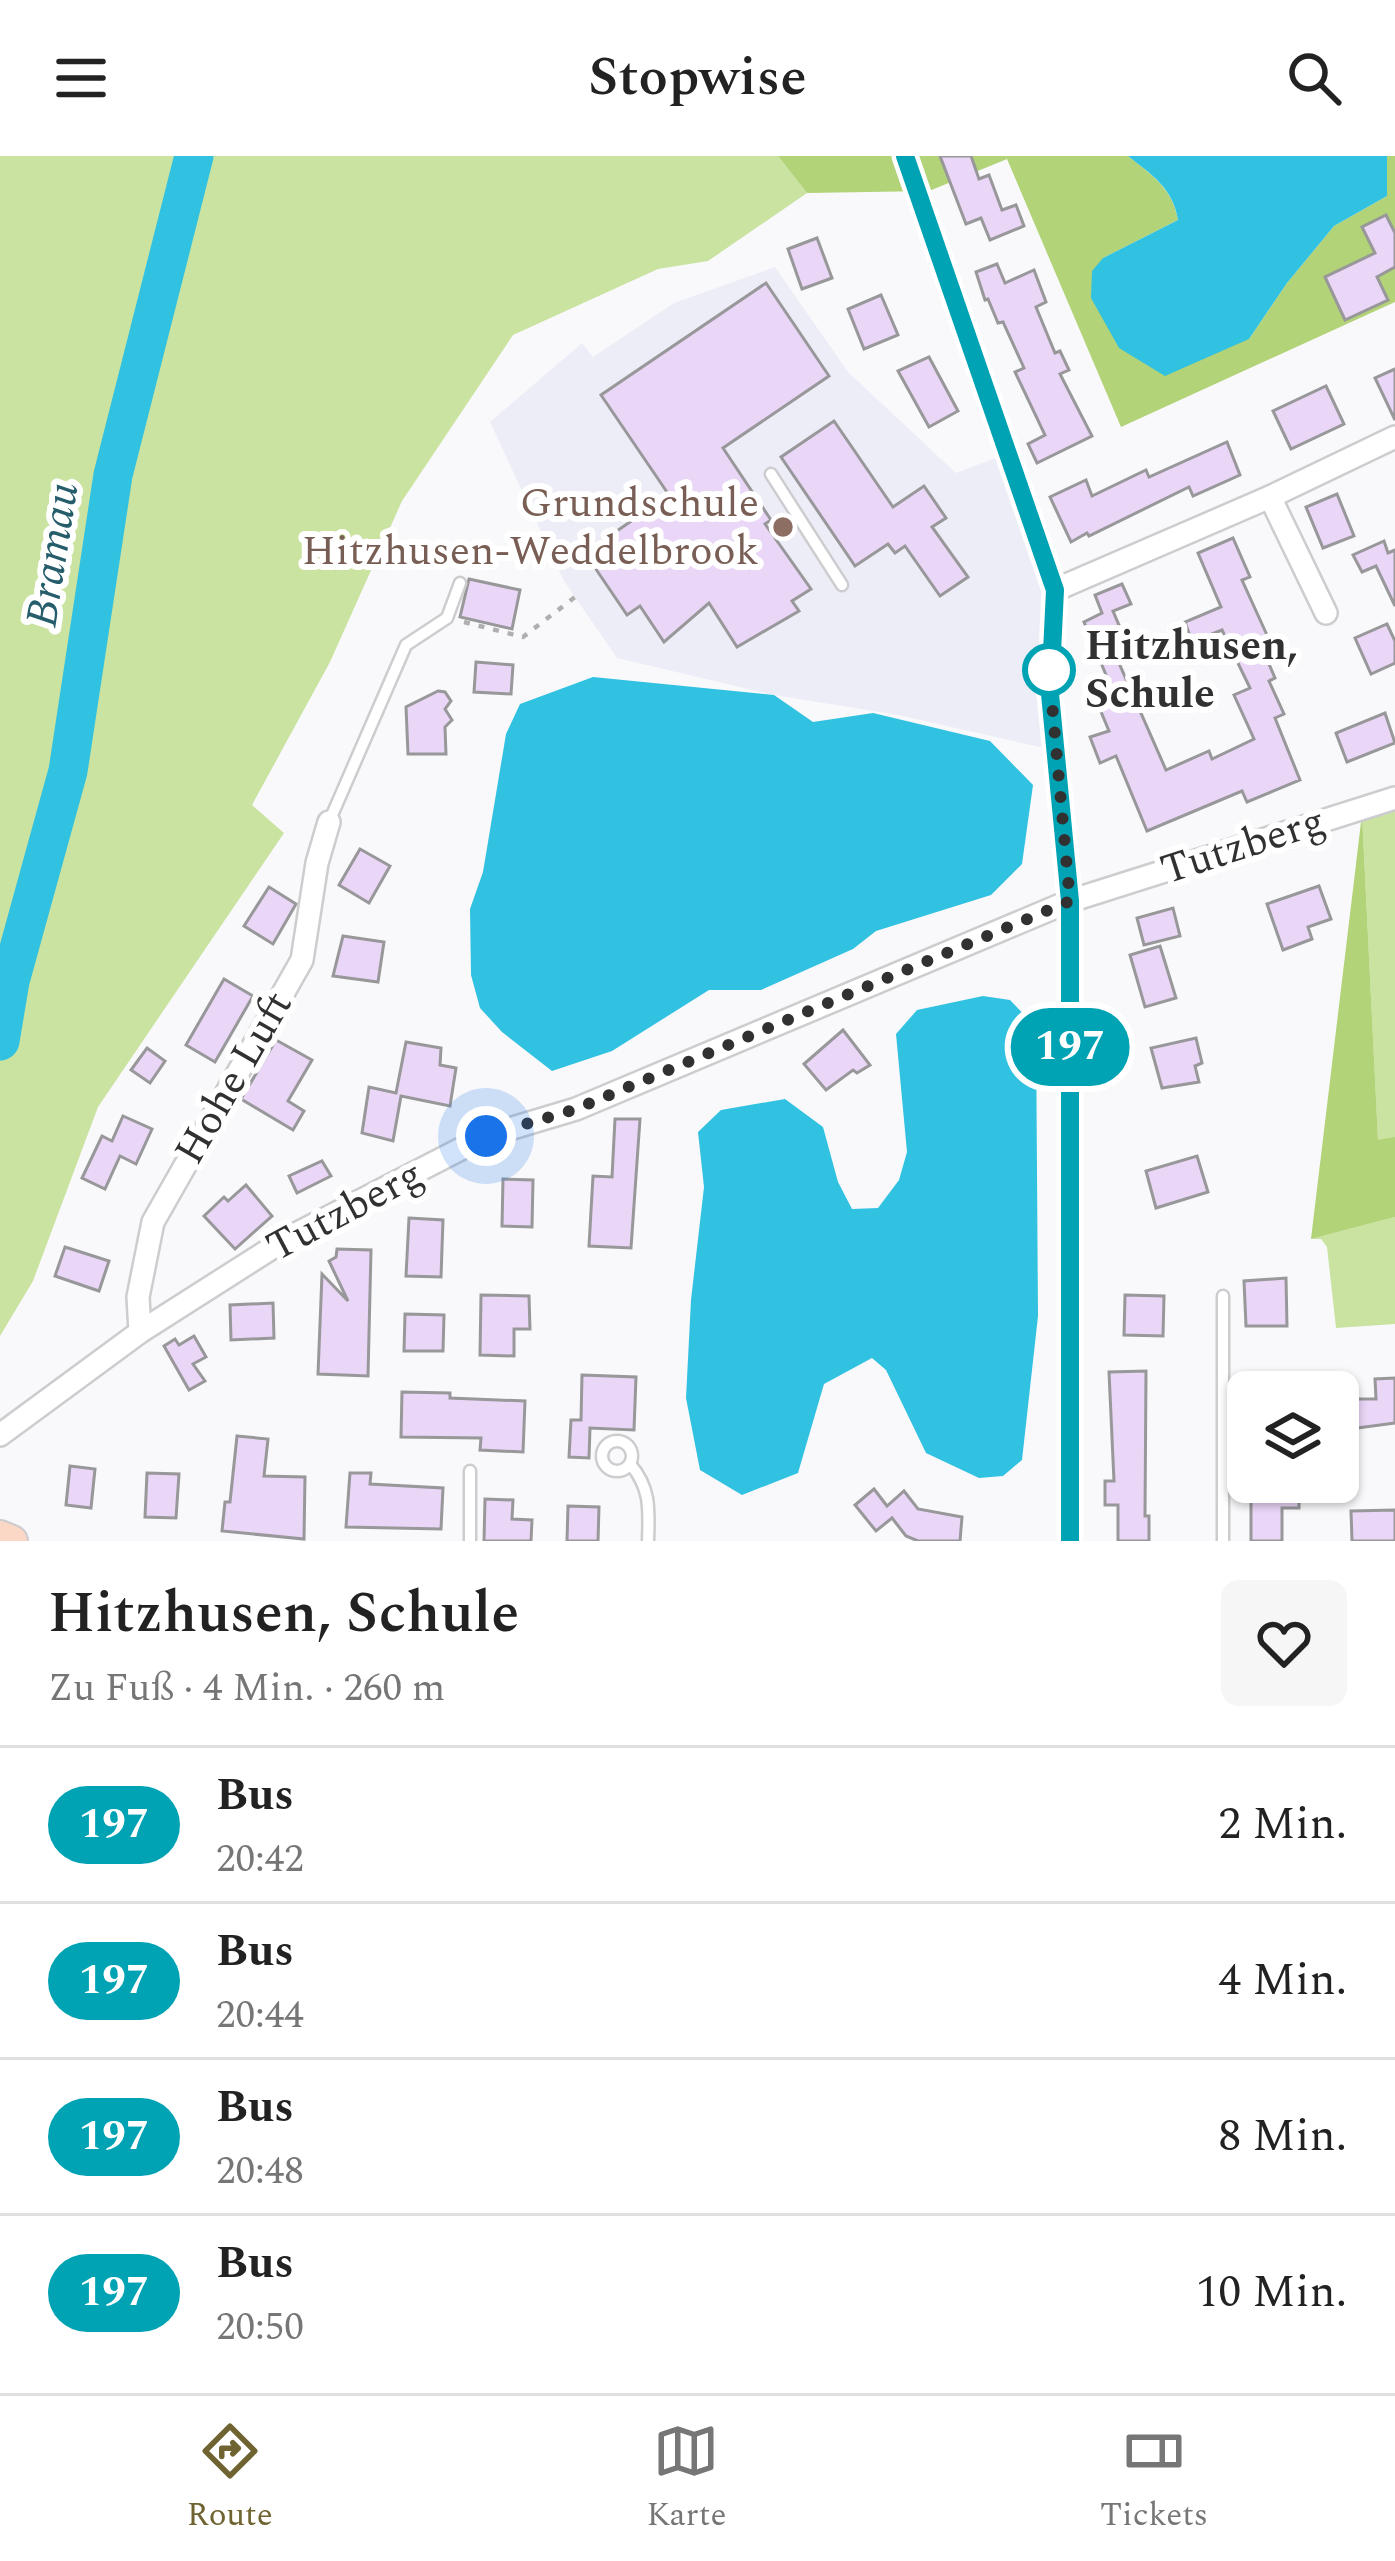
<!DOCTYPE html>
<html lang="de">
<head>
<meta charset="utf-8">
<style>
	body { margin:0; font-family:Spectral,serif; background:#f6f6f6; color:#222; height:100vh; display:flex; flex-direction:column; font-size:45px; white-space:nowrap }
	* { box-sizing:border-box; margin:0 }
	p { font-size:39px; color:#767676 }
	.icon { flex:none; width:66px; height:66px; fill:none; stroke:currentColor; stroke-width:2; stroke-linecap:round; stroke-linejoin:round }
	.map { position:relative; height:1385px; overflow:hidden }
	.details { display:flex; flex-direction:column; background:#fff; flex:1 }
	.details>* { flex:none }
	.badge { padding:0 24px; border-radius:39px; font-size:42px; line-height:78px }
	.buttons { position:absolute; left:1227px; top:1215px; display:grid; gap:24px }
	.buttons a { display:grid; place-items:center; width:132px; height:132px; border-radius:18px; background:#fff; box-shadow:0 3px 9px #0004; font-size:60px }
	.you { position:absolute; width:60px; height:60px; margin:-30px; border:9px solid #fff; border-radius:50%; background:#1a73e8; box-shadow:0 0 0 18px #1a73e833 }
	.map>.badge { position:absolute; translate:-50% -50%; box-shadow:0 0 0 6px #fff }
	.round { display:grid; place-items:center; flex:none; width:126px; height:126px; border-radius:18px; background:#f6f6f6 }
	.headline { display:flex; align-items:center; justify-content:space-between; height:204px; padding:0 48px }
	h1 { font-size:57px; font-weight:600; line-height:90px }
	ul { padding:0; list-style:none }
	li { display:flex; align-items:center; gap:36px; height:156px; padding:0 48px; border-top:3px solid #e0e0e0 }
	li div { flex:1 }
	li b { display:block; font-size:45px }
	li em { font-style:normal }
	li .badge { min-width:132px; font-weight:700; text-align:center }
	header { display:flex; justify-content:space-between; align-items:center; height:156px; padding:0 48px; background:#fff; font-size:54px; font-weight:600 }
	.menu { display:flex; justify-content:space-around; align-items:center; height:168px; border-top:3px solid #e0e0e0; background:#fff; font-size:33px; color:#767676 }
	.menu a { display:grid; justify-items:center; gap:6px }
	.menu .selected { color:#6f6431 }
	.map>svg:first-child { display:block }
	.built { fill:#ededf7 }
	.green { fill:#cae3a1 }
	.forest { fill:#b2d377 }
	.water { fill:#31c1e1 }
	.lines { fill:none; stroke-linecap:round; stroke-linejoin:round }
	.river { stroke:#31c1e1; stroke-width:39 }
	.building { fill:#ead6f7; stroke:#989799; stroke-width:3 }
	.lane-casing { stroke:#cdcdcf; stroke-width:15 }
	.street-casing { stroke:#cdcdcf; stroke-width:26 }
	.secondary-casing { stroke:#cdcdcf; stroke-width:34 }
	.path { stroke:#afafb0; stroke-width:4.5; stroke-dasharray:6 9; stroke-linecap:butt }
	.lane { stroke:#fff; stroke-width:10 }
	.street { stroke:#fff; stroke-width:21 }
	.secondary { stroke:#fad8c5; stroke-width:30 }
	.line-casing { stroke:#fff; stroke-width:27 }
	.line { stroke:#00a3b4; stroke-width:18 }
	.walk { stroke:#313132; stroke-width:12; stroke-dasharray:0 21.6 }
	.education-dot { fill:#8d6e63; stroke:#fff; stroke-width:4.5 }
	.stop-dot { fill:#fff; stroke:#00a3b4; stroke-width:6 }
	.labels { text-anchor:middle; dominant-baseline:central; stroke-width:12; stroke-linejoin:round; paint-order:stroke }
	.education-label { font-size:42px; fill:#785e54; stroke:#fff; text-anchor:end }
	.stop-label { font-size:42px; font-weight:bold; fill:#313132; stroke:#fff; text-anchor:start }
	.street-label { font-size:42px; fill:#313132; stroke:#fff }
	.water-label { font-size:45px; font-style:italic; fill:#265d6b; stroke:#fff }
</style>
</head>
<body>
<header><svg class="icon" aria-label="menu" viewBox="0 0 24 24"><path d="M4 6h16M4 12h16M4 18h16"/></svg>Stopwise<svg class="icon" aria-label="search" viewBox="0 0 24 24"><circle cx="10" cy="10" r="6"/><path d="M15 15l6 6"/></svg></header>
<div class="map">
<svg width="1395" height="1385" viewBox="0 0 1395 1385">
	<rect width="100%" height="100%" fill="#f9f9fb"/>
	<polygon class="built" points="775,111 848,216 956,317 1001,300 1050,433 1053,594 898,559 774,539 617,502 564,425 490,266 582,187 593,201 674,147"/>
	<g class="green">
		<polygon points="0,0 778,0 807,37 708,105 658,113 513,179 402,345 330,506 252,649 284,677 98,951 33,1125 0,1180"/>
		<polygon points="1395,647 1395,981 1378,986 1362,658"/>
		<polygon points="1395,1061 1395,1168 1336,1172 1327,1091 1321,1083 1311,1083"/>
	</g>
	<g class="forest">
		<path d="M778 0H1128C1152 19 1173 33 1178 64L1103 102 1249 183 1287 127 1334 70 1387 40V0H1395V146L1121 271 1007 3 929 35 807 37Z"/>
		<polygon points="1362,658 1378,984 1395,981 1395,1061 1311,1083"/>
	</g>
	<g class="water">
		<path d="M1128 0H1387V40L1334 70 1287 127 1249 183 1165 220 1119 192 1091 142 1092 115 1103 102 1178 64C1173 32 1152 19 1128 0Z"/>
		<polygon points="593,521 774,539 813,566 873,557 990,585 1033,629 1022,708 991,739 876,775 853,793 761,834 709,834 612,895 552,915 502,876 480,852 471,819 470,753 483,716 506,578 520,548"/>
		<polygon points="983,840 1010,844 1036,871 1038,1160 1022,1304 1003,1320 979,1322 926,1297 886,1214 872,1202 824,1228 798,1317 742,1339 700,1314 686,1242 691,1144 704,1031 698,976 721,954 785,943 823,971 838,1026 852,1053 878,1052 899,1024 907,996 896,878 917,854"/>
	</g>
	<g class="lines">
		<polyline class="river" points="0,885 10,825 68,615 113,319 194,0"/>
	</g>
	<g class="building">
		<polygon points="940,0 971,0 979,23 989,19 1002,54 1016,49 1024,70 990,84 981,62 966,68"/>
		<polygon points="1386,59 1395,77 1395,111 1377,121 1388,144 1345,164 1325,121 1375,97 1362,71"/>
		<polygon points="817,82 832,122 802,133 788,93"/>
		<polygon points="997,108 1005,127 1034,114 1046,146 1036,151 1055,197 1060,195 1069,214 1060,218 1092,280 1037,307 1028,288 1045,279 1015,216 1024,212 1003,166 998,167 988,143 985,144 976,116"/>
		<polygon points="766,127 829,220 723,292 771,364 765,368 811,433 792,445 799,455 737,491 709,447 664,486 640,450 627,459 585,397 669,339 601,239"/>
		<polygon points="881,139 898,179 864,193 848,153"/>
		<polygon points="929,201 958,255 929,271 898,215"/>
		<polygon points="1395,213 1395,264 1375,222"/>
		<polygon points="1326,230 1344,268 1291,293 1273,255"/>
		<polygon points="834,265 893,351 924,330 946,362 932,371 968,421 940,440 905,390 895,397 888,388 855,410 781,301"/>
		<polygon points="1227,286 1240,319 1193,340 1189,331 1089,380 1087,377 1071,386 1050,341 1086,324 1092,340 1146,314 1149,321"/>
		<polygon points="1337,338 1354,380 1323,392 1306,351"/>
		<polygon points="1233,382 1250,421 1242,424 1272,490 1263,494 1275,522 1269,525 1284,558 1275,562 1300,624 1247,646 1242,635 1147,675 1116,600 1100,607 1090,581 1109,575 1099,551 1116,543 1084,466 1102,457 1095,439 1122,428 1131,448 1113,455 1133,502 1119,507 1166,614 1209,595 1212,603 1254,583 1234,539 1250,532 1222,474 1192,486 1185,466 1221,451 1198,397"/>
		<polygon points="1384,385 1388,397 1395,394 1395,450 1376,410 1362,416 1353,399"/>
		<polygon points="469,423 520,434 512,473 460,461"/>
		<polygon points="1387,468 1395,485 1395,507 1371,518 1355,482"/>
		<polygon points="476,506 513,509 511,538 474,536"/>
		<polygon points="438,535 445,536 451,545 445,553 452,564 445,571 446,598 408,598 406,551"/>
		<polygon points="1385,557 1395,587 1347,606 1336,577"/>
		<polygon points="360,693 390,710 369,747 339,729"/>
		<polygon points="1319,730 1331,763 1308,771 1312,783 1283,794 1267,748"/>
		<polygon points="269,731 296,748 273,788 244,770"/>
		<polygon points="1173,752 1180,780 1144,789 1137,762"/>
		<polygon points="343,780 384,786 378,826 333,820"/>
		<polygon points="1160,790 1176,842 1145,851 1130,799"/>
		<polygon points="224,823 253,840 215,906 186,889"/>
		<polygon points="843,874 870,909 857,917 853,914 826,934 804,908"/>
		<polygon points="1196,882 1202,907 1195,910 1199,926 1162,932 1151,892"/>
		<polygon points="276,884 312,904 288,945 304,955 293,974 241,943"/>
		<polygon points="406,886 441,892 440,909 456,912 450,950 401,940 393,985 362,977 369,931 396,937"/>
		<polygon points="147,892 165,905 150,927 131,914"/>
		<polygon points="123,960 152,973 136,1008 120,1000 105,1033 82,1022 102,980 112,985"/>
		<polygon points="615,963 640,963 631,1092 589,1090 593,1020 612,1021"/>
		<polygon points="1197,1000 1208,1036 1156,1052 1146,1015"/>
		<polygon points="322,1005 331,1020 297,1037 289,1020"/>
		<polygon points="503,1023 533,1024 532,1071 502,1070"/>
		<polygon points="246,1029 272,1060 235,1093 204,1060 224,1041 228,1045"/>
		<polygon points="409,1062 443,1064 441,1121 406,1120"/>
		<polygon points="65,1091 109,1105 99,1135 55,1120"/>
		<polygon points="337,1093 371,1094 368,1220 318,1218 322,1118 348,1145 329,1105 336,1101"/>
		<polygon points="1286,1122 1287,1170 1246,1170 1244,1125"/>
		<polygon points="481,1139 529,1140 530,1173 514,1173 514,1200 480,1199"/>
		<polygon points="1125,1139 1164,1140 1163,1180 1124,1179"/>
		<polygon points="273,1147 274,1182 231,1184 230,1149"/>
		<polygon points="405,1158 444,1159 443,1195 404,1195"/>
		<polygon points="194,1180 206,1201 193,1208 205,1225 189,1234 164,1190 175,1183 179,1189"/>
		<polygon points="1146,1215 1145,1360 1149,1360 1149,1385 1118,1385 1118,1349 1105,1349 1105,1325 1114,1325 1109,1216"/>
		<rect x="1246" y="1218" width="42" height="18"/>
		<polygon points="582,1219 636,1221 634,1274 590,1272 589,1302 569,1301 571,1264 581,1264"/>
		<polygon points="1395,1222 1395,1267 1350,1273 1349,1243 1376,1243 1375,1223"/>
		<polygon points="402,1236 450,1237 450,1242 525,1245 523,1296 480,1294 481,1282 401,1281"/>
		<polygon points="237,1280 268,1283 264,1320 305,1321 304,1383 222,1375 225,1346 230,1346"/>
		<polygon points="70,1310 95,1313 91,1352 66,1349"/>
		<polygon points="147,1317 179,1318 176,1362 145,1361"/>
		<polygon points="350,1317 371,1317 370,1328 443,1332 441,1373 346,1371"/>
		<polygon points="1271,1326 1307,1326 1306,1343 1299,1343 1299,1352 1282,1352 1282,1385 1251,1385 1251,1342 1271,1342"/>
		<polygon points="874,1333 887,1350 904,1335 918,1353 962,1361 960,1385 918,1385 906,1380 892,1362 876,1375 855,1349"/>
		<polygon points="485,1343 513,1344 512,1363 532,1364 531,1385 484,1385"/>
		<polygon points="568,1350 599,1351 598,1385 567,1385"/>
		<polygon points="1395,1354 1395,1385 1352,1385 1351,1355"/>
	</g>
	<g class="lines">
		<g class="lane-casing">
			<g id="lane">
				<polyline points="771,318 842,429"/>
				<polyline points="329,666 406,489 447,462 460,427"/>
				<polyline points="1223,1140 1223,1385"/>
				<circle cx="617" cy="1300" r="15"/>
				<path d="M630 1308C651 1332 649 1354 648 1385"/>
				<polyline points="470,1385 470,1315"/>
			</g>
		</g>
		<g class="street-casing">
			<g id="street">
				<polyline points="905,0 1055,434 1050,538 1070,745 1070,1385"/>
				<polyline points="1270,341 1326,457"/>
				<polyline points="1055,434 1270,341 1395,281"/>
				<polyline points="140,1176 138,1141 153,1066 302,804 317,707 329,666"/>
				<polyline points="0,1279 140,1176 286,1083 486,980 576,953 1070,745 1395,642"/>
			</g>
		</g>
		<g class="secondary-casing">
			<polyline id="secondary" points="0,1380 12,1385"/>
		</g>
		<polyline class="path" points="464,466 523,481 575,441"/>
		<use href="#lane" class="lane"/>
		<use href="#street" class="street"/>
		<use href="#secondary" class="secondary"/>
	</g>
	<g class="lines">
		<g class="line-casing">
			<polyline id="line" points="905,0 1055,434 1050,538 1070,745 1070,1385"/>
		</g>
		<use href="#line" class="line"/>
		<polyline class="walk" points="486,980 576,953 1070,745 1049,514"/>
	</g>
	<circle class="education-dot" cx="783" cy="371" r="12"/>
	<circle class="stop-dot" cx="1049" cy="514" r="24"/>
	<g class="labels">
		<g class="education-label">
			<text x="759" y="347">Grundschule<tspan x="759" dy="48">Hitzhusen-Weddelbrook</tspan></text>
		</g>
		<g class="stop-label">
			<text x="1085" y="490">Hitzhusen,<tspan x="1085" dy="48">Schule</tspan></text>
		</g>
		<g class="street-label">
			<text transform="translate(1243 690) rotate(-18)">Tutzberg</text>
			<text transform="translate(234 922) rotate(-60)">Hohe Luft</text>
			<text transform="translate(345 1055) rotate(-28)">Tutzberg</text>
		</g>
		<g class="water-label">
			<text transform="translate(53 399) rotate(-81)">Bramau</text>
		</g>
	</g>
</svg>
<div class="buttons">
<a><svg class="icon" aria-label="layers" viewBox="0 0 24 24"><path d="M12 4l9 5-9 5-9-5zM3 14l9 5 9-5"/></svg></a>
</div>
<div class="you" style="left:486px;top:980px"></div>
<b class="badge" style="left:1070px;top:891px;background:#00a3b4;color:#fff">197</b>
</div>
<section class="details">
<div class="headline"><div><h1>Hitzhusen, Schule</h1><p>Zu Fuß · 4 Min. · 260 m</p></div><a class="round"><svg class="icon" aria-label="heart" viewBox="0 0 24 24"><path d="M12 20l-8-8c-3-5 5-10 8-4 3-6 11-1 8 4z"/></svg></a></div>
<ul>
<li><span class="badge" style="background:#00a3b4;color:#fff">197</span><div><b>Bus</b><p>20:42</p></div><em>2 Min.</em></li>
<li><span class="badge" style="background:#00a3b4;color:#fff">197</span><div><b>Bus</b><p>20:44</p></div><em>4 Min.</em></li>
<li><span class="badge" style="background:#00a3b4;color:#fff">197</span><div><b>Bus</b><p>20:48</p></div><em>8 Min.</em></li>
<li><span class="badge" style="background:#00a3b4;color:#fff">197</span><div><b>Bus</b><p>20:50</p></div><em>10 Min.</em></li>
</ul>
</section>
<nav class="menu">
<a class="selected"><svg class="icon" aria-label="directions" viewBox="0 0 24 24"><path d="M12 3l9 9-9 9-9-9zM9 14v-3h6M13 9l2 2-2 2"/></svg>Route</a>
<a><svg class="icon" aria-label="map" viewBox="0 0 24 24"><path d="M3 6l6-2 6 2 6-2v14l-6 2-6-2-6 2zM9 4v14M15 6v14"/></svg>Karte</a>
<a><svg class="icon" aria-label="tickets" viewBox="0 0 24 24"><path d="M3 7h18v10H3zM15 7v10"/></svg>Tickets</a>
</nav>
</body>
</html>
